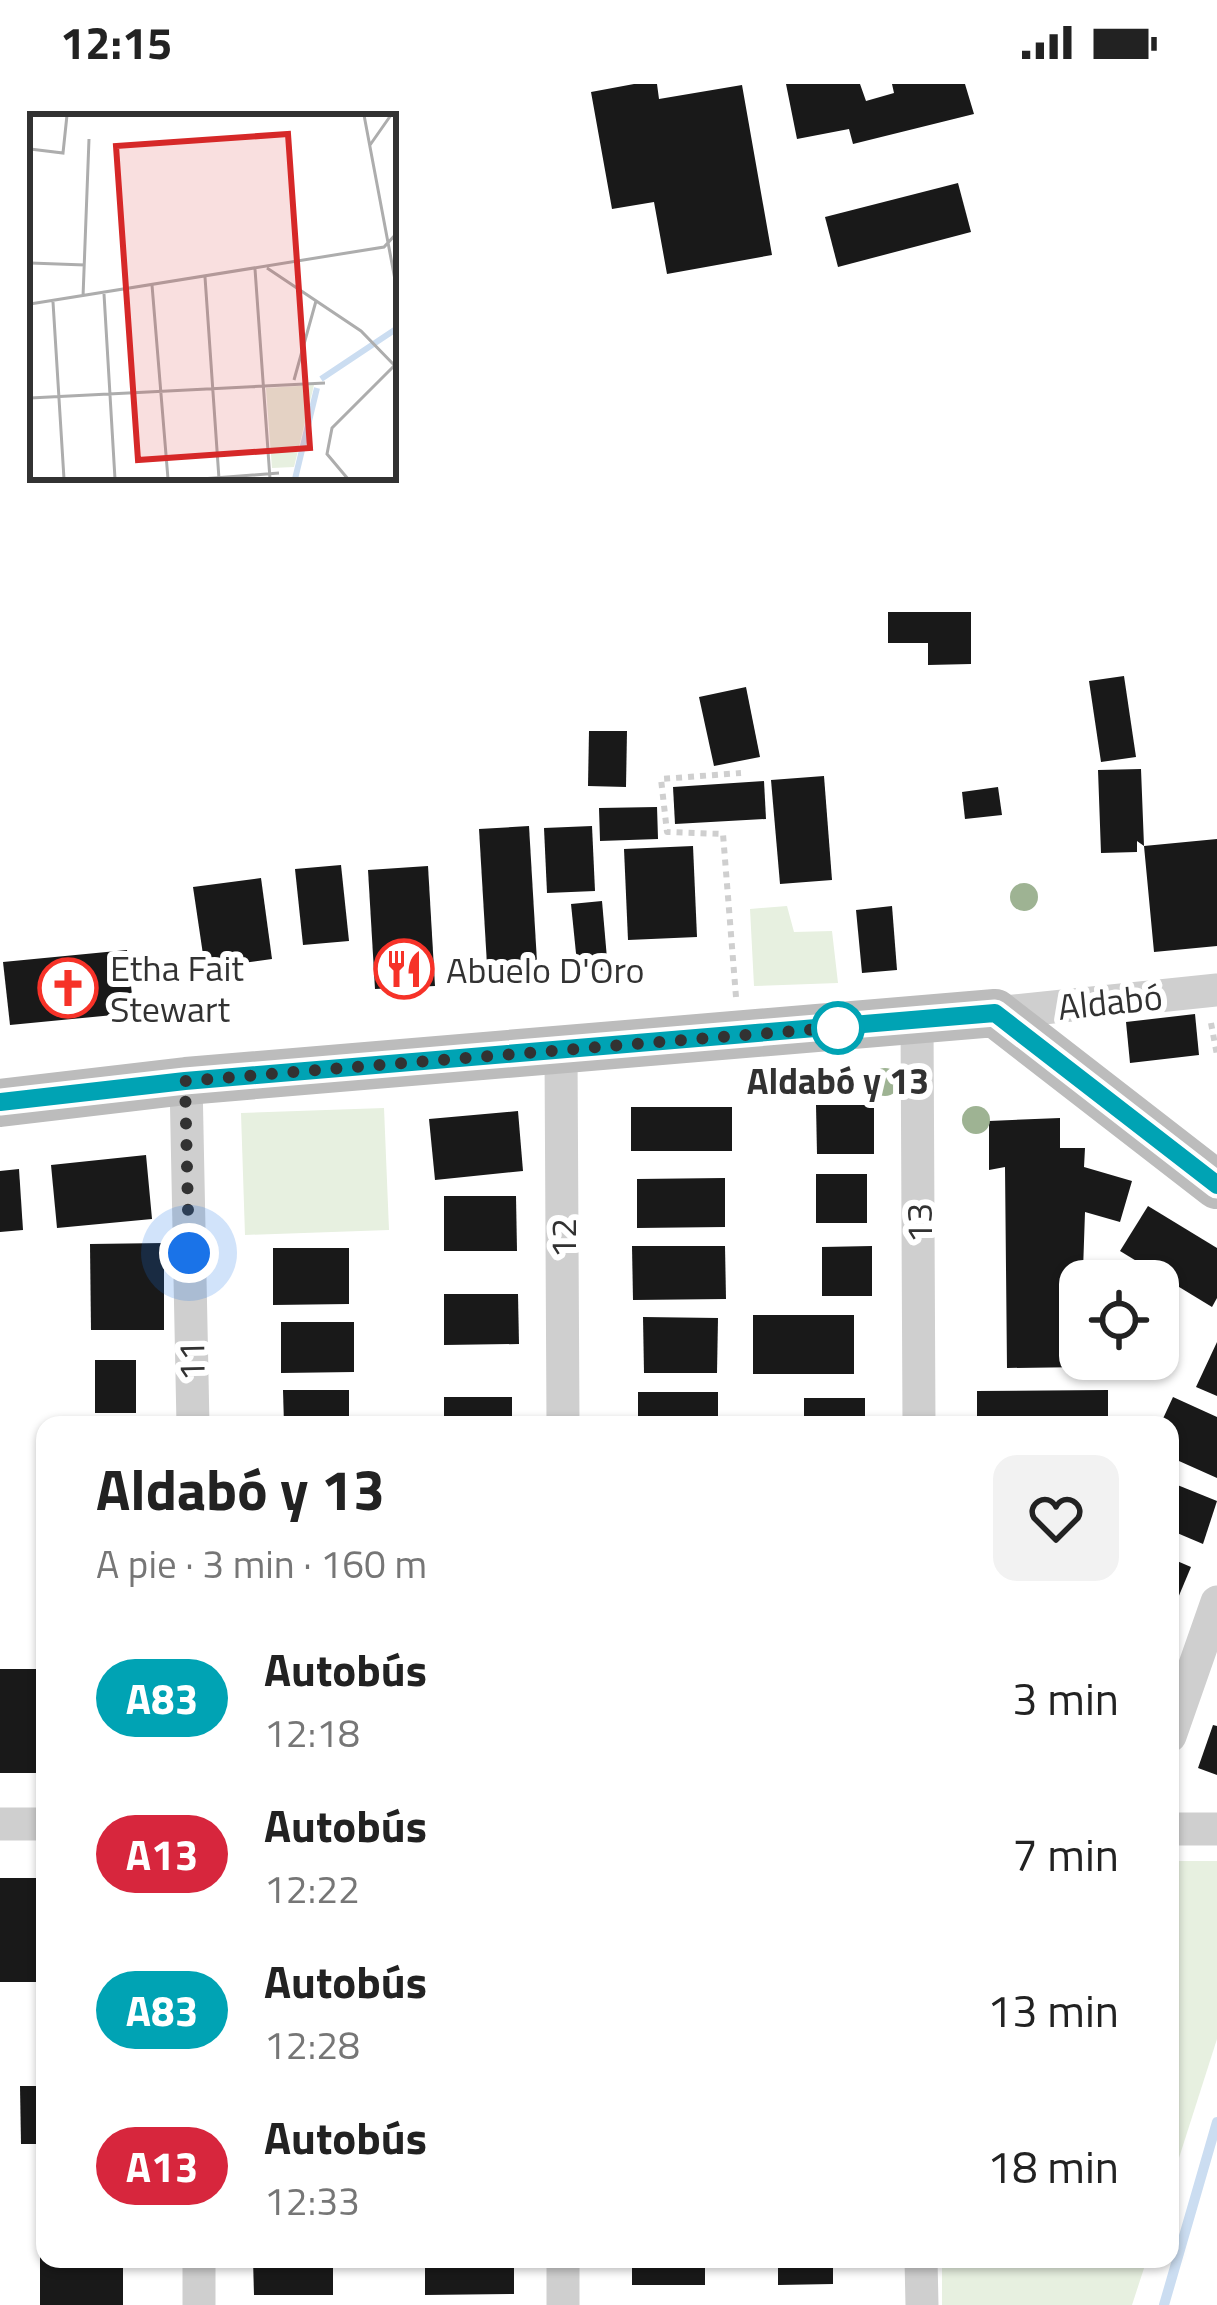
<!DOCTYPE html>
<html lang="es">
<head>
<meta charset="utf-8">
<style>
	body { margin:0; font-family:"Titillium Web",sans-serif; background:#f2f2f2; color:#222; height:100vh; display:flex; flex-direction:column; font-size:45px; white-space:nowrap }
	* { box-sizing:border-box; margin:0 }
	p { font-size:39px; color:#767676 }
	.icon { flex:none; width:66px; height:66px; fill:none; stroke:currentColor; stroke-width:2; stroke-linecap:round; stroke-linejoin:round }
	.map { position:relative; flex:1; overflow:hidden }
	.side { position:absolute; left:36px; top:1332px; width:1143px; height:852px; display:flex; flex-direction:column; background:#fff; border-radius:24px; box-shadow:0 3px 9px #0004 }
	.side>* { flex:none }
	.badge { padding:0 24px; border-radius:39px; font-size:42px; line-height:78px }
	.buttons { position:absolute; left:1059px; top:1176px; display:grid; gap:24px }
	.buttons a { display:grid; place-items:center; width:120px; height:120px; border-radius:24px; background:#fff; box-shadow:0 3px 9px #0004; font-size:60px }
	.you { position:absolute; width:60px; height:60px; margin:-30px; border:9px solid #fff; border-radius:50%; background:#1a73e8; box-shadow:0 0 0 18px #1a73e833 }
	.map>.badge { position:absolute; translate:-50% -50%; box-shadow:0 0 0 6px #fff }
	.round { display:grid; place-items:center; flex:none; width:126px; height:126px; border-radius:24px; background:#f2f2f2 }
	.headline { display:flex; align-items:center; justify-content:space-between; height:204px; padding:0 60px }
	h1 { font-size:57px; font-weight:700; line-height:90px }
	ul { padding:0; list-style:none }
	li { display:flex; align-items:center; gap:36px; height:156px; padding:0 60px }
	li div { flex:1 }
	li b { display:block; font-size:45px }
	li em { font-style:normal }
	li .badge { min-width:132px; font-weight:700; text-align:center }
	.status { display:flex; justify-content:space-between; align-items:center; height:84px; padding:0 60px; background:#fff; direction:ltr }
	.status svg { height:33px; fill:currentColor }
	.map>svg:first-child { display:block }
	.green { fill:#e7f0e0 }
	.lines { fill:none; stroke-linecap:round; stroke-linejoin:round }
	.stream { stroke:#cbddf1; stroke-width:10 }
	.building { fill:#191919 }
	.path { stroke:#cfcfcf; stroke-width:6; stroke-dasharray:6 6; stroke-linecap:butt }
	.street { stroke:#cfcfcf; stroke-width:33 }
	.secondary { stroke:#bcbcbc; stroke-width:48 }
	.tree { fill:#9eb393 }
	.line-casing { stroke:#fff; stroke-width:27 }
	.line { stroke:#00a3b4; stroke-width:18 }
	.walk { stroke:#323232; stroke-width:12; stroke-dasharray:0 21.6 }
	.stop-dot { fill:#fff; stroke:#00a3b4; stroke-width:6 }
	.labels { text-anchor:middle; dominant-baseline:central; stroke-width:12; stroke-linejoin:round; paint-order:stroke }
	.poi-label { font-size:36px; fill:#323232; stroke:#fff; text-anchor:start }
	.street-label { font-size:36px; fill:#323232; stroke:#fff }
	.stop-label { font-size:36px; font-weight:bold; fill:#323232; stroke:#fff }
	.inset-river { fill:none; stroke:#cbddf1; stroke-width:6 }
	.inset-road { fill:none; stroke:#adadad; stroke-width:3 }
	.view { fill:#d62828; fill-opacity:0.15; stroke:#d62828; stroke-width:6 }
	.inset-edge { fill:none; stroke:#323232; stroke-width:6 }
</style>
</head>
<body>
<div class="status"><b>12:15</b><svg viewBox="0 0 49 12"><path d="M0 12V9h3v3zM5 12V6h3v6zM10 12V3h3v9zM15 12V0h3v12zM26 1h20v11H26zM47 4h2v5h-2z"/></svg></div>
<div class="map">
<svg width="1217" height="2221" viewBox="0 0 1217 2221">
	<rect width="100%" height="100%" fill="#fff"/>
	<g class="green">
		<polygon points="787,822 794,848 832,847 838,899 754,902 750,825"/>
		<polygon points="384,1024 389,1146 245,1151 241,1029"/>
		<polygon points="1170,1777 1217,1777 1217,1955 1170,2102"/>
		<polygon points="942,2175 1147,2175 1132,2221 942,2221"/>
	</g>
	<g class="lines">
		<polyline class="stream" points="1164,2221 1217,2038"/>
	</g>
	<g class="building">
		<polygon points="634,0 657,0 659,15 742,1 772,171 667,190 654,118 612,125 591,8"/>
		<polygon points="786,0 860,0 866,17 894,9 892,0 965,0 974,30 853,60 849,45 797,55"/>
		<polygon points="958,99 971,148 838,183 825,133"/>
		<polygon points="888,528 971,528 971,580 928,581 928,559 888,559"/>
		<polygon points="1124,592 1136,673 1101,678 1089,597"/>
		<polygon points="746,603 760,673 714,682 699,613"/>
		<polygon points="589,647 627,647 626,703 588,702"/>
		<polygon points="1141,685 1144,762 1217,755 1217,862 1154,868 1144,762 1137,757 1137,768 1101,769 1098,686"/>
		<polygon points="824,692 832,796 780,800 771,696"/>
		<polygon points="764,697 766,735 675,740 673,703"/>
		<polygon points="998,703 1002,731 965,735 962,708"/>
		<polygon points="657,723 658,755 600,757 599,724"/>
		<polygon points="529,742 537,878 487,881 479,745"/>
		<polygon points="592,742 595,807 547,809 544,744"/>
		<polygon points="693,762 697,853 628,856 624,765"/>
		<polygon points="341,781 349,857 303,861 295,785"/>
		<polygon points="428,782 435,902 375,905 368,786"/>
		<polygon points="261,794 272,875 205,884 193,803"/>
		<polygon points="602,817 608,886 578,889 571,820"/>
		<polygon points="892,822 897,886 862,889 856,826"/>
		<polygon points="127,866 134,929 10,941 3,878"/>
		<polygon points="1195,930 1199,971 1130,979 1126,938"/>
		<polygon points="816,1021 874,1021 874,1070 817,1070"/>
		<rect x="631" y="1023" width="101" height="44"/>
		<polygon points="518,1027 523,1087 435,1096 429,1035"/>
		<polygon points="1060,1034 1060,1064 1085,1064 1084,1083 1132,1097 1120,1138 1085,1128 1080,1275 1085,1275 1085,1283 1007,1284 1005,1083 989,1086 989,1037"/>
		<polygon points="146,1071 152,1135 57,1144 51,1081"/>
		<polygon points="19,1085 23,1146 0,1148 0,1087"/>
		<rect x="816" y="1090" width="51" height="49"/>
		<polygon points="725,1094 725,1143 637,1144 637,1095"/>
		<polygon points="444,1112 516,1112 517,1167 444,1167"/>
		<polygon points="1148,1122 1217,1164 1217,1214 1212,1223 1120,1167"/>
		<polygon points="164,1159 164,1246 91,1246 90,1160"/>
		<polygon points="632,1162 725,1162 726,1215 633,1216"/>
		<polygon points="872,1162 872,1212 822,1212 822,1163"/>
		<polygon points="273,1164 349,1164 349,1220 273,1221"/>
		<polygon points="444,1210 518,1210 519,1260 444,1261"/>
		<rect x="753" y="1231" width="101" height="59"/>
		<polygon points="643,1233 718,1234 717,1289 644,1289"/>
		<polygon points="281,1238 354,1238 354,1288 281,1289"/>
		<polygon points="1217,1258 1217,1312 1196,1303"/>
		<rect x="95" y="1276" width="41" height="53"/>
		<polygon points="283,1306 349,1306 349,1341 284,1341"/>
		<polygon points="1108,1306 1108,1341 977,1341 977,1307"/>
		<rect x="638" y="1308" width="80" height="33"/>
		<rect x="444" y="1313" width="68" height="28"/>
		<polygon points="1173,1313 1217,1333 1217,1394 1170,1373 1170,1341 1160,1341"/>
		<rect x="804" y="1314" width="61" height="27"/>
		<polygon points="1170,1398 1217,1417 1203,1460 1170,1446"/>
		<polygon points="1170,1474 1191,1483 1170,1533"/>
		<rect x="0" y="1585" width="42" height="104"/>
		<polygon points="1213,1641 1217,1642 1217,1691 1198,1684"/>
		<rect x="0" y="1794" width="44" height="104"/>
		<polygon points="38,1920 45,1920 45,1986 39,1986"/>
		<polygon points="20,2002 45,2002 45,2060 21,2060"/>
		<polygon points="40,2160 45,2160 45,2175 123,2175 123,2221 40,2221"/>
		<polygon points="253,2175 333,2175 333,2211 254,2211"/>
		<polygon points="425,2175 514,2175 514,2210 425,2211"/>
		<rect x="632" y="2175" width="73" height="26"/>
		<polygon points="778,2175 833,2175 833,2200 778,2201"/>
	</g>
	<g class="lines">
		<g class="path">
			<polyline points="736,913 723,750 667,748 661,695 741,689"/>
			<polyline points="1211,939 1217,971"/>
		</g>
		<g class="street">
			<polyline points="995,929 1217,906"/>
			<polyline points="917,936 919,1341"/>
			<polyline points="561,968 563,1341"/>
			<polyline points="186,997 193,1341"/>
			<polyline points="1170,1652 1217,1518"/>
			<polyline points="0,1740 45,1740"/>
			<polyline points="1170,1745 1217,1745"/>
			<polyline points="921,2175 922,2221"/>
			<polyline points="199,2221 199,2175"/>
			<polyline points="563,2221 563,2175"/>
		</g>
		<polyline class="secondary" points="0,1019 186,997 995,929 1217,1101"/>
	</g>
	<g class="tree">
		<circle cx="1024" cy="813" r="14"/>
		<circle cx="885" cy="998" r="14"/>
		<circle cx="976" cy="1036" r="14"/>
	</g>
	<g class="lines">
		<g class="line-casing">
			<polyline id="line" points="0,1018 185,997 995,929 1217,1101"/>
		</g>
		<use href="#line" class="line"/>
		<polyline class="walk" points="189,1169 185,997 843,943 838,944"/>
	</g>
	<defs>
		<g id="restaurant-ring" transform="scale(3)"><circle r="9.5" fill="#fff" stroke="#f63228" stroke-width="1.5"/><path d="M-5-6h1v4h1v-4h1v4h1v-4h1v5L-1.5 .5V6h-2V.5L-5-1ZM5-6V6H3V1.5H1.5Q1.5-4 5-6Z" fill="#f63228"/></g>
		<g id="church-ring" transform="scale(3)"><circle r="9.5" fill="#fff" stroke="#f63228" stroke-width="1.5"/><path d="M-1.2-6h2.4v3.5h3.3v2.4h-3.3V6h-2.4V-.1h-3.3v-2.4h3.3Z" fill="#f63228"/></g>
	</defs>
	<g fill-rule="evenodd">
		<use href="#restaurant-ring" x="404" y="885"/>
		<use href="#church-ring" x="68" y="904"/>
	</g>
	<circle class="stop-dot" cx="838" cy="944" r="24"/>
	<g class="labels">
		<g class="poi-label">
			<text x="110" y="883">Etha Fait<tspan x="110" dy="41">Stewart</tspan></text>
			<text x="446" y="885">Abuelo D'Oro</text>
		</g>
		<g class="street-label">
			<text transform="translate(1110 917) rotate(-6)">Aldabó</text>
			<text transform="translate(918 1139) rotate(-90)">13</text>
			<text transform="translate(562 1154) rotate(-90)">12</text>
			<text transform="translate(191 1277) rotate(-91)">11</text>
		</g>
		<g class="stop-label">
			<text x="838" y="996">Aldabó y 13</text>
		</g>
	</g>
	<g transform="translate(30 30)">
		<rect width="366" height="366" fill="#fff"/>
		<path d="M284 271 264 353 242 354 236 274Z" fill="#e7f0e0"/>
		<path class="inset-river" d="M291 265 366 215M265 365 287 274"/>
		<path class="inset-road" d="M334 1 366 171M340 31 361 1M0 35 33 39 37 1M0 149 55 151M237 154 331 217 366 253M225 155 240 365M175 163 189 365M122 171 138 365M74 180 85 365M53 183 59 25M23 188 34 365M0 190 354 133 366 120M264 266 286 187M0 284 295 269M171 365 249 359M318 365 297 340 302 314 364 252"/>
		<path class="view" d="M258 20 280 334 108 346 86 32Z"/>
		<rect width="366" height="366" class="inset-edge"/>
	</g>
</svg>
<div class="buttons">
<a><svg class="icon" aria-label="locate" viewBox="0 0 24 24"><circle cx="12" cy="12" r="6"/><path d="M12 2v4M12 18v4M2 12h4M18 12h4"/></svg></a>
</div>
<div class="you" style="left:189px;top:1169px"></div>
<section class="side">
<div class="headline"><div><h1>Aldabó y 13</h1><p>A pie · 3 min · 160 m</p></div><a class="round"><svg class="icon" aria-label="heart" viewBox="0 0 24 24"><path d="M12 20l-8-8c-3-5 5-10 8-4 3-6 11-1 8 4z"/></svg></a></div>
<ul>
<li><span class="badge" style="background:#00a3b4;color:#fff">A83</span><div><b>Autobús</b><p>12:18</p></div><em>3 min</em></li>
<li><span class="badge" style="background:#d7263d;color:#fff">A13</span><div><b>Autobús</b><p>12:22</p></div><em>7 min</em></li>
<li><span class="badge" style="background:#00a3b4;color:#fff">A83</span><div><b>Autobús</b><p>12:28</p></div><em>13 min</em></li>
<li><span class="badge" style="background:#d7263d;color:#fff">A13</span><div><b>Autobús</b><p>12:33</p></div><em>18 min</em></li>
</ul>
</section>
</div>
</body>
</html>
